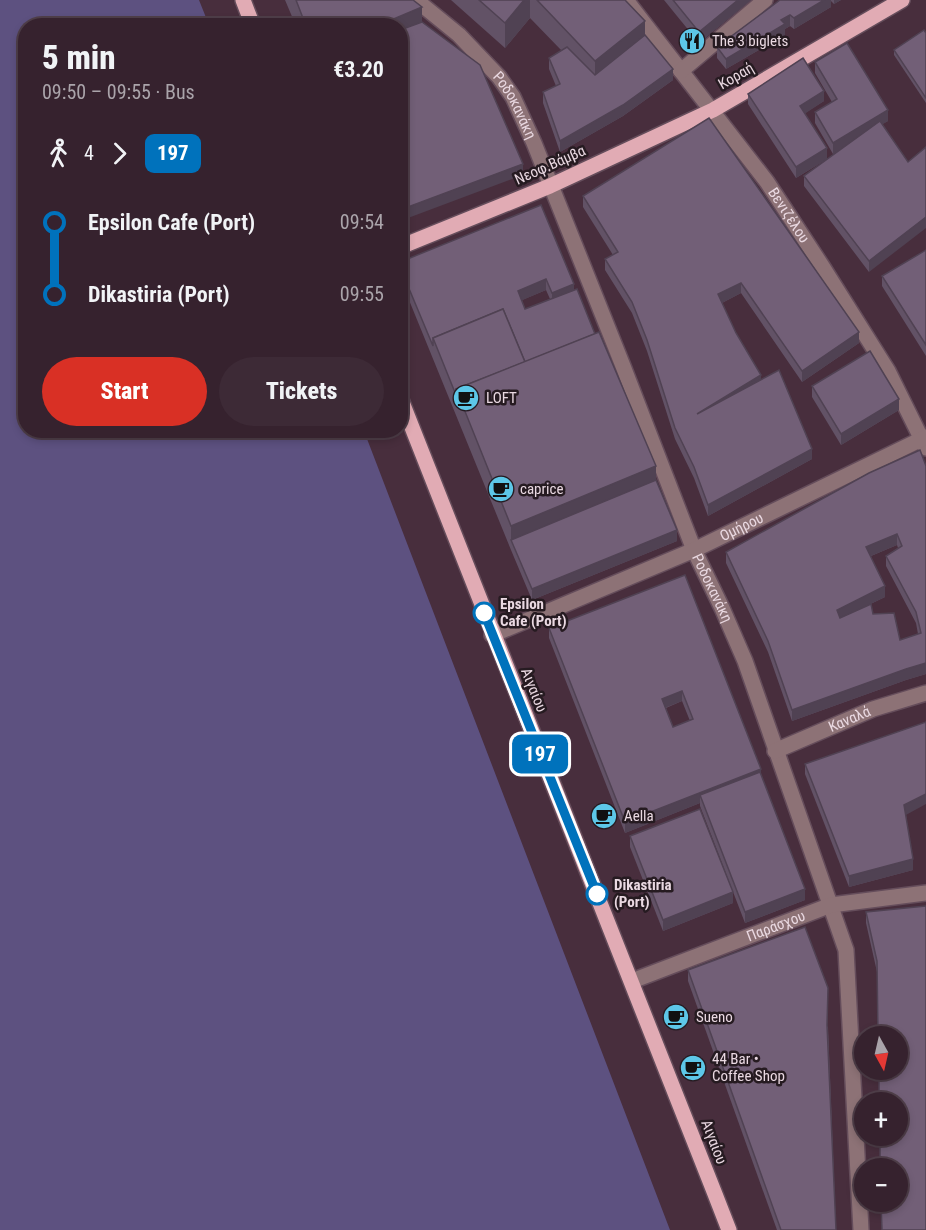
<!DOCTYPE html>
<html lang="en">
<head>
<meta charset="utf-8">
<style>
	body { margin:0; font-family:"Roboto Condensed",sans-serif; background:#3d2a36; color:#f1f3f6; height:100vh; display:flex; flex-direction:column; font-size:22px; white-space:nowrap }
	* { box-sizing:border-box; margin:0 }
	p { font-size:20px; color:#aaa4aa }
	.icon { flex:none; width:33px; height:33px; fill:none; stroke:currentColor; stroke-width:2; stroke-linecap:round; stroke-linejoin:round }
	.map { position:relative; flex:1; overflow:hidden }
	.drawer { position:absolute; left:18px; top:18px; width:390px; height:420px; display:flex; flex-direction:column; background:#36222e; border-radius:24px; box-shadow:0 3px 9px #0003,0 0 0 2px #503f4a }
	.drawer>* { flex:none }
	.badge { padding:0 12px; border-radius:9px; font-size:21px; line-height:39px }
	.needle { width:39px; rotate:172deg }
	.tools { position:absolute; left:854px; top:1026px; display:grid; gap:12px }
	.tools a { display:grid; place-items:center; width:54px; height:54px; border-radius:50%; background:#36222e; box-shadow:0 3px 9px #0003,0 0 0 2px #503f4a; font-size:30px }
	.map>.badge { position:absolute; translate:-50% -50%; box-shadow:0 0 0 3px #fff }
	.legs { display:flex; align-items:center; gap:9px; height:66px; padding:0 24px; font-size:20px }
	.legs p { margin-inline-start:auto }
	.overview { display:flex; align-items:center; justify-content:space-between; height:102px; padding:0 24px }
	h1 { font-size:33px; font-weight:800; line-height:45px }
	.cta { display:flex; gap:12px; margin-top:auto; padding:12px 24px }
	.cta a { flex:1; height:69px; border-radius:36px; background:#d93025; color:#fff; font-size:24px; font-weight:800; line-height:69px; text-align:center }
	.cta a+a { background:#3d2a36; color:#f1f3f6 }
	ul { padding:0 24px; list-style:none }
	li { display:flex; align-items:center; gap:21px; height:72px; font-size:22px }
	li i { display:grid; place-items:center; width:9px; height:100%; margin:0 8px; background:currentColor }
	li i::after { content:''; width:15px; height:15px; margin:-8px; border:4px solid; border-radius:50%; background:#36222e }
	li p { margin-inline-start:auto }
	li:first-child i { background:linear-gradient(#0000 50%,currentColor 0) }
	li:last-child i { background:linear-gradient(currentColor 50%,#0000 0) }
	.map>svg:first-child { display:block }
	.water { fill:#5d5180 }
	.lines { fill:none; stroke-linecap:round; stroke-linejoin:round }
	.minor-casing { stroke:#654d5b; stroke-width:18 }
	.major-casing { stroke:#654d5b; stroke-width:18 }
	.minor { stroke:#8d7276; stroke-width:15 }
	.major { stroke:#e1abb4; stroke-width:15 }
	.wall { fill:#625266; fill-rule:evenodd }
	.shaded-wall { fill:#504253 }
	.building { fill:#725f77; stroke:#504253; stroke-width:1.5; fill-rule:evenodd }
	.line-1-casing { stroke:#fff; stroke-width:14 }
	.line-1 { stroke:#0072bc; stroke-width:9 }
	.stop-1-dot { fill:#fff; stroke:#0072bc; stroke-width:3 }
	.labels { text-anchor:middle; dominant-baseline:central; stroke-width:5; stroke-linejoin:round; paint-order:stroke }
	.poi-label { font-size:15px; fill:#ead9e2; stroke:#261b21; text-anchor:start }
	.street-label { font-size:15px; fill:#ead9e2; stroke:#261b21 }
	.stop-label { font-size:15px; font-weight:bold; fill:#ead9e2; stroke:#261b21; text-anchor:start }
</style>
</head>
<body>
<div class="map">
<svg width="926" height="1230" viewBox="0 0 926 1230">
	<rect width="100%" height="100%" fill="#482e3d"/>
	<polygon class="water" points="0,0 199,0 209,25 26,26 26,430 364,431 670,1230 0,1230"/>
	<g class="lines">
		<g class="minor-casing">
			<g id="minor">
				<path id="s1" d="M416 0 459 35 499 77 513 97 534 143 623 366 694 550 722 608 745 661 846 950 861 1230"/>
				<path id="s2" d="M626 0 767 182 822 266 888 371 926 448"/>
				<polyline points="681,71 765,0"/>
				<path id="s3" d="M492 635 694 550 926 437"/>
				<path id="s4" d="M775 751 873 709 926 693"/>
				<path id="s5" d="M632 981 831 905 926 893"/>
			</g>
		</g>
		<g class="major-casing">
			<g id="major">
				<polyline points="243,0 253,26"/>
				<polyline points="400,247 550,186 713,110 902,0"/>
				<path d="M400 397C508 676 621 952 729 1230"/>
			</g>
		</g>
		<use href="#minor" class="minor"/>
		<use href="#major" class="major"/>
	</g>
	<g class="wall">
		<polygon points="285,0 413,0 422,22 523,175 400,26 296,26"/>
		<polygon points="451,0 625,0 645,35 673,80 623,116 560,152 543,103 543,92 556,86 549,69 549,58 562,51 530,18 505,48"/>
		<polygon points="664,0 751,0 699,43"/>
		<polygon points="780,0 841,0 834,4 831,1 831,7 794,29 790,26 785,29 785,35 726,69 717,58 717,47"/>
		<polygon points="926,33 926,103 894,55 894,50"/>
		<polygon points="815,62 888,121 882,124 869,272 804,186 804,176 841,149 833,154 815,123 815,112 832,102 815,73"/>
		<polygon points="748,94 824,101 805,113 827,159 796,178 748,104"/>
		<polygon points="583,196 859,343 802,382 741,293 722,303 736,333 761,380 812,459 708,516 694,478 675,439 647,351 632,313 605,270 605,259 613,255 583,207"/>
		<path d="M541 205 574 290 595 334 656 480 677 541 532 600 511 550 400 278V262ZM546 290 550 299 525 309 522 300Z"/>
		<polygon points="926,250 926,356 882,286 882,276"/>
		<polygon points="812,386 899,410 841,445 812,397"/>
		<path d="M926 466V674L906 680 792 721 768 652 726 563V552ZM897 545 898 548 886 556V566L916 623 918 634 900 640 873 614 856 611 885 597 871 556Z"/>
		<path d="M685 575 761 774 805 900 745 923 700 806V803L625 833 549 638V628ZM682 701 690 721 673 727 666 708Z"/>
		<polygon points="805,764 906,815 913,870 849,887 805,774"/>
		<polygon points="630,836 733,903 663,931 630,847"/>
		<polygon points="926,906 926,1230 882,1230 877,972 866,923 866,912"/>
		<polygon points="688,970 828,1027 836,1230 777,1230 688,981"/>
	</g>
	<g class="shaded-wall">
		<polygon points="524,0 530,0 530,18 505,48 505,23"/>
		<polygon points="738,0 751,0 699,43 699,32"/>
		<polygon points="824,0 831,0 831,7 794,29 794,18"/>
		<polygon points="834,0 841,0 834,4"/>
		<polygon points="422,7 422,32 400,41 400,26 377,26"/>
		<polygon points="790,15 790,26 785,29 785,35 726,69 726,59"/>
		<polygon points="645,21 645,46 595,86 595,61"/>
		<polygon points="673,69 673,80 623,116 560,152 560,141"/>
		<polygon points="824,91 824,101 800,117 800,106"/>
		<polygon points="888,110 888,121 833,154 833,143"/>
		<polygon points="827,148 827,159 796,178 796,167"/>
		<polygon points="523,164 523,175 400,221 400,210"/>
		<polygon points="926,217 926,228 869,272 869,261"/>
		<polygon points="546,279 546,290 518,302 518,291"/>
		<polygon points="741,283 741,293 718,305 718,294"/>
		<polygon points="574,284 574,295 552,304 552,293"/>
		<polygon points="859,332 859,343 802,382 802,371"/>
		<polygon points="761,375 761,386 697,414"/>
		<polygon points="899,399 899,410 841,445 841,434"/>
		<polygon points="812,449 812,459 708,516 708,505"/>
		<polygon points="656,466 656,491 511,540 511,526"/>
		<polygon points="677,530 677,541 532,600 532,589"/>
		<polygon points="897,534 897,545 866,558 866,547"/>
		<polygon points="885,586 885,597 837,620 837,610"/>
		<polygon points="926,663 926,674 906,680 792,721 792,710 906,669"/>
		<polygon points="682,691 682,701 662,709 662,699"/>
		<polygon points="761,769 761,780 700,795 700,803 625,833 625,822"/>
		<polygon points="926,794 926,804 904,816 904,805"/>
		<polygon points="913,859 913,870 849,887 849,876"/>
		<polygon points="805,889 805,900 745,923 745,912"/>
		<polygon points="733,892 733,903 663,931 663,920"/>
	</g>
	<g class="building">
		<polygon points="296,0 413,0 422,7 377,26 306,26"/>
		<polygon points="479,0 524,0 505,23"/>
		<polygon points="537,0 625,0 645,21 595,61"/>
		<polygon points="673,0 738,0 699,32"/>
		<polygon points="780,0 824,0 794,18 790,15 781,20 785,24 726,59 717,47"/>
		<polygon points="422,22 480,65 523,164 400,210 400,30"/>
		<polygon points="924,30 926,33 926,98 894,50"/>
		<polygon points="645,35 673,69 623,105 560,141 543,92 560,84 549,58 567,47 595,75"/>
		<polygon points="847,43 888,110 833,143 815,112 837,99 815,62"/>
		<polygon points="803,58 824,91 800,106 827,148 796,167 748,94"/>
		<polygon points="709,118 859,332 802,371 741,283 718,294 736,333 761,375 697,414 779,370 812,449 708,505 694,467 675,428 647,340 632,302 605,259 618,252 583,196"/>
		<polygon points="880,121 908,162 926,147 926,217 869,261 804,176"/>
		<polygon points="541,205 574,284 552,293 546,279 518,291 525,309 577,289 595,334 525,362 503,309 433,338 433,346 400,267 400,262"/>
		<polygon points="926,250 926,345 882,276"/>
		<polygon points="503,309 525,362 456,389 456,395 433,338"/>
		<polygon points="599,332 656,466 511,526 456,389"/>
		<polygon points="870,351 899,399 841,434 812,386"/>
		<path d="M920 450 926 466V663L906 669 792 710 768 641 726 552 869 473ZM897 534 902 546 886 556 916 612 921 633 900 640 894 613 873 614 871 604 840 618 837 610 885 586 866 547Z"/>
		<polygon points="656,480 677,530 532,589 511,540"/>
		<path d="M685 575 761 769 625 822 549 628ZM682 691 693 719 673 727 662 699Z"/>
		<polygon points="926,722 926,794 904,805 913,859 849,876 805,764"/>
		<polygon points="760,772 805,889 745,912 700,795"/>
		<polygon points="700,809 733,892 663,920 630,836"/>
		<polygon points="926,906 926,1230 882,1230 881,1202 897,1202 897,1168 880,1168 880,1136 897,1136 897,1102 879,1102 879,1070 897,1070 897,1036 878,1036 877,961 866,912"/>
		<polygon points="805,927 828,988 827,1025 836,1230 781,1230 688,970"/>
	</g>
	<g class="lines">
		<g class="line-1-casing">
			<polyline id="line-1" points="484,613 597,894"/>
		</g>
		<use href="#line-1" class="line-1"/>
	</g>
	<defs>
		<g id="restaurant-disc" transform="scale(1.35)"><circle r="9.5" fill="#5dc7e8" stroke="#261b21"/><path d="M-5-6h1v4h1v-4h1v4h1v-4h1v5L-1.5 .5V6h-2V.5L-5-1ZM5-6V6H3V1.5H1.5Q1.5-4 5-6Z" fill="#111"/></g>
		<g id="cafe-disc" transform="scale(1.35)"><circle r="9.5" fill="#5dc7e8" stroke="#261b21"/><path d="M-5.5-4.5H6V0H3Q3 3.5 0 3.5H-2.5Q-5.5 3.5-5.5 0ZM3-3.2v2h1.7v-2ZM-6 4.5H4V6H-6Z" fill="#111"/></g>
	</defs>
	<g fill-rule="evenodd">
		<use href="#restaurant-disc" x="692" y="41"/>
		<use href="#cafe-disc" x="466" y="398"/>
		<use href="#cafe-disc" x="501" y="489"/>
		<use href="#cafe-disc" x="604" y="816"/>
		<use href="#cafe-disc" x="676" y="1017"/>
		<use href="#cafe-disc" x="693" y="1068"/>
	</g>
	<g class="stop-1-dot">
		<circle cx="484" cy="613" r="10"/>
		<circle cx="597" cy="894" r="10"/>
	</g>
	<g class="labels">
		<g class="poi-label">
			<text x="712" y="41">The 3 biglets</text>
			<text x="486" y="398">LOFT</text>
			<text x="520" y="489">caprice</text>
			<text x="624" y="816">Aella</text>
			<text x="696" y="1017">Sueno</text>
			<text x="712" y="1059">44 Bar •<tspan x="712" dy="17">Coffee Shop</tspan></text>
		</g>
		<g class="street-label">
			<text transform="translate(736 76) rotate(-30)">Κοραή</text>
			<text stroke="none"><textPath href="#s1" startOffset="146">Ροδοκανάκη</textPath></text>
			<text transform="translate(550 165) rotate(-24)">Νεοφ.Βάμβα</text>
			<text stroke="none"><textPath href="#s2" startOffset="270">Βενιζέλου</textPath></text>
			<text stroke="none"><textPath href="#s3" startOffset="272">Ομήρου</textPath></text>
			<text stroke="none"><textPath href="#s1" startOffset="668">Ροδοκανάκη</textPath></text>
			<text transform="translate(534 690) rotate(68)">Αιγαίου</text>
			<text stroke="none"><textPath href="#s4" startOffset="81">Καναλά</textPath></text>
			<text stroke="none"><textPath href="#s5" startOffset="154">Παράσχου</textPath></text>
			<text transform="translate(714 1142) rotate(69)">Αιγαίου</text>
		</g>
		<g class="stop-label">
			<text x="500" y="604">Epsilon<tspan x="500" dy="17">Cafe (Port)</tspan></text>
			<text x="614" y="885">Dikastiria<tspan x="614" dy="17">(Port)</tspan></text>
		</g>
	</g>
</svg>
<div class="tools">
<a><svg class="needle" viewBox="-14 -14 28 28"><path d="M0-13l5 13h-10z" fill="#e53935"/><path d="M0 13l5-13h-10z" fill="#aaa4aa"/></svg></a>
<a>+</a>
<a>−</a>
</div>
<b class="badge" style="left:540px;top:754px;background:#0072bc;color:#fff">197</b>
<section class="drawer">
<div class="overview"><div><h1>5 min</h1><p>09:50 – 09:55 · Bus</p></div><b>€3.20</b></div>
<div class="legs"><svg class="icon" aria-label="walk" viewBox="0 0 24 24"><circle cx="13" cy="4" r="2"/><path d="M13 8l-2 6 4 7M11 14l-3 7M7 12l3-4h3l4 4"/></svg>4<svg class="icon" aria-label="forward" viewBox="0 0 24 24"><path d="M9 5l7 7-7 7"/></svg><b class="badge" style="background:#0072bc;color:#fff">197</b></div>
<ul>
<li><i style="color:#0072bc"></i><b>Epsilon Cafe (Port)</b><p>09:54</p></li>
<li><i style="color:#0072bc"></i><b>Dikastiria (Port)</b><p>09:55</p></li>
</ul>
<div class="cta"><a>Start</a><a>Tickets</a></div>
</section>
</div>
</body>
</html>
